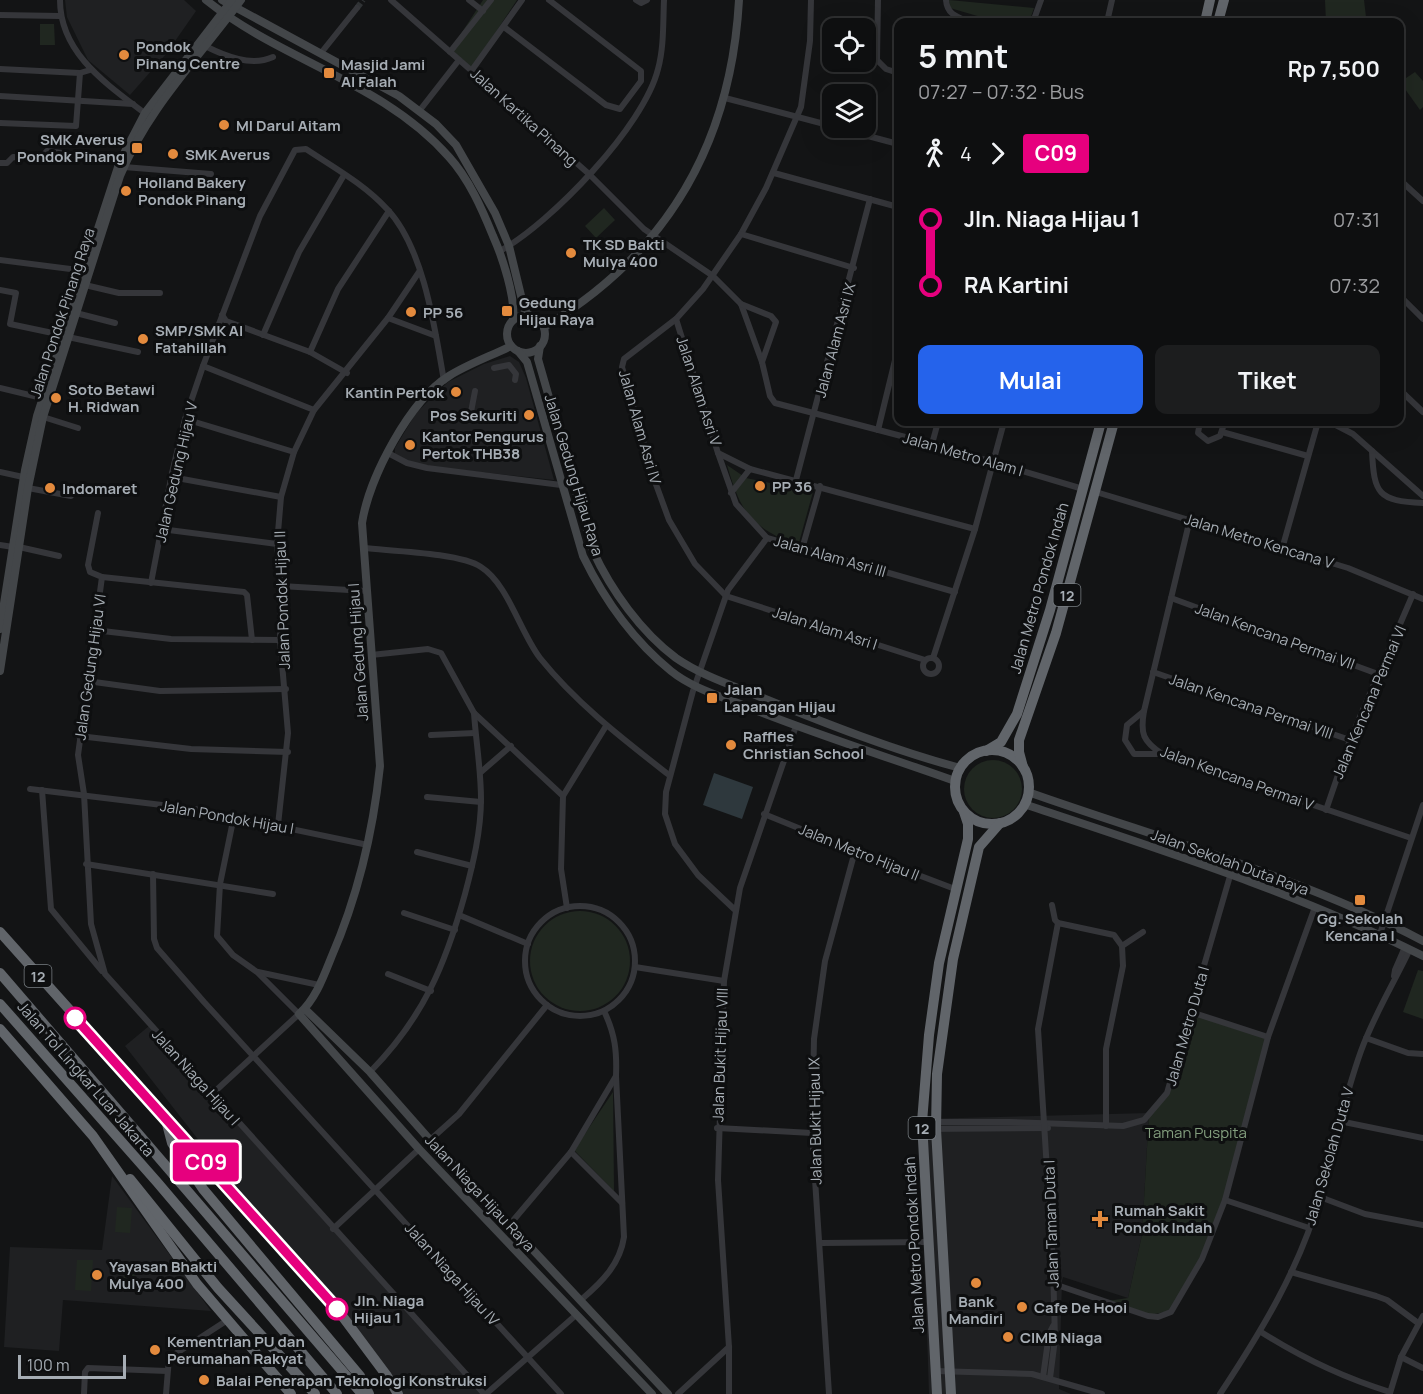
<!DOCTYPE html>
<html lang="id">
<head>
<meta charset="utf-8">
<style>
	body { margin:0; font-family:Manrope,sans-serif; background:#1c1d1e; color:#f1f3f6; height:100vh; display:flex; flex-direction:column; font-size:22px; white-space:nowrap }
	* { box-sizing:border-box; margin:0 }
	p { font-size:20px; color:#9b9c9f }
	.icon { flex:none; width:33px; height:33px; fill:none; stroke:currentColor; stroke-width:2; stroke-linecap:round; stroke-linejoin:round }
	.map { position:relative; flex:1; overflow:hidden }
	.details { position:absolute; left:894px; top:18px; width:510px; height:408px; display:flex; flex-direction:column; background:#0e0f10; border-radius:12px; box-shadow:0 6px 24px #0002,0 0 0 2px #2e2f30 }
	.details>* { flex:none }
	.badge { padding:0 12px; border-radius:4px; font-size:21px; line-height:39px }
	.buttons { position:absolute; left:822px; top:18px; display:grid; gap:12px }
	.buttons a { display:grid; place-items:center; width:54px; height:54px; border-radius:12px; background:#0e0f10; box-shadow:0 6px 24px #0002,0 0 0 2px #2e2f30; font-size:30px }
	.scale { position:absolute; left:18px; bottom:15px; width:108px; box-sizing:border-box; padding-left:6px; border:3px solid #a6adb4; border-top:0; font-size:16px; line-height:21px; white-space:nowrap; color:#a6adb4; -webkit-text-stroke:4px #0e0f10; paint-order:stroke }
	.map>.badge { position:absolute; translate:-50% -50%; box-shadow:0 0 0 3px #fff }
	.legs { display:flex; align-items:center; gap:9px; height:66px; padding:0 24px; font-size:20px }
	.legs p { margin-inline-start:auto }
	.summary { display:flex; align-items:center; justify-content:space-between; height:102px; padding:0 24px }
	h1 { font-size:33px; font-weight:700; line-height:45px }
	.cta { display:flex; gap:12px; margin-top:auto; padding:12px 24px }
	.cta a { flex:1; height:69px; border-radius:12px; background:#2563eb; color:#fff; font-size:24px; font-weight:700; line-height:69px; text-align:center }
	.cta a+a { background:#1c1d1e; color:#f1f3f6 }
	ul { padding:0 24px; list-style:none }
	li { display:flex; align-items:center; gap:21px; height:66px; font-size:22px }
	li i { display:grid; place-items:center; width:9px; height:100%; margin:0 8px; background:currentColor }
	li i::after { content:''; width:15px; height:15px; margin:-8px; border:4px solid; border-radius:50%; background:#0e0f10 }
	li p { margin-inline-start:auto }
	li:first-child i { background:linear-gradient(#0000 50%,currentColor 0) }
	li:last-child i { background:linear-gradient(currentColor 50%,#0000 0) }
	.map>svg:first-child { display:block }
	.built { fill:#1f2022 }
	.green { fill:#202720 }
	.water { fill:#2e383d }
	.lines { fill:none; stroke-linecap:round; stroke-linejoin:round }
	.street-tunnel { stroke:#303335; stroke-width:6; stroke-dasharray:6 3; stroke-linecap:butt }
	.street { stroke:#35363a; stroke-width:6 }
	.secondary { stroke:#434649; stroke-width:8 }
	.highway { stroke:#61656a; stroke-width:10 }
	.line-1-casing { stroke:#fff; stroke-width:14 }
	.line-1 { stroke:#e6007e; stroke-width:9 }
	.poi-dot { fill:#e38a3d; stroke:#0e0f10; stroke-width:2 }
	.stop-1-dot { fill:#fff; stroke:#e6007e; stroke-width:3 }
	.labels { text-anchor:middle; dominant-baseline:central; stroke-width:6; stroke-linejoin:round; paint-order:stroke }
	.shield { fill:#0e0f10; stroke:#787e83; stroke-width:1.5 }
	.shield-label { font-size:14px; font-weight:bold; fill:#a6adb4 }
	.poi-label { font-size:15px; font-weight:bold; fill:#a6adb4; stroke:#0e0f10; text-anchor:start }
	.street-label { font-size:15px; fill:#a6adb4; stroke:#0e0f10 }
	.park-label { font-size:15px; fill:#839e7e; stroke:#0e0f10 }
	.stop-label { font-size:15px; font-weight:bold; fill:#a6adb4; stroke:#0e0f10; text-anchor:start }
</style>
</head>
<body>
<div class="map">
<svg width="1423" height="1394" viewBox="0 0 1423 1394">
	<rect width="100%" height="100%" fill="#131415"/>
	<g class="built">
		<polygon points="65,0 184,0 196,11 166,54 130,95 88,60 67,17"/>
		<polygon points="510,356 519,362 526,378 554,480 415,465 395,454 395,448 416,413 448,382 484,364"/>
		<polygon points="149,1026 480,1394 397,1394 125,1046"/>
		<polygon points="1149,1113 1142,1235 1128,1298 1063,1277 1062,1281 1059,1389 1071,1394 929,1394 920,1119"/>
		<polygon points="112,1176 211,1311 63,1300 59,1351 4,1347 10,1247 102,1250"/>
	</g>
	<g class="green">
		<polygon points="483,0 517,0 472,68 451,49"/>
		<polygon points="949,0 1034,8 1029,22 998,22 950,8"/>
		<polygon points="1325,0 1364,0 1366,17 1326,22"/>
		<polygon points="40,24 54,24 55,45 40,45"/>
		<polygon points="1415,72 1423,81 1423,107 1420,110 1400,82"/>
		<polygon points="604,208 615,220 596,238 585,226"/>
		<path d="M727 465 746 478 813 492 798 546C751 526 741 514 727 465Z"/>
		<circle cx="993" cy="789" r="29"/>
		<circle cx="580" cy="961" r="50"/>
		<polygon points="1418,970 1423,971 1423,1019 1403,1012"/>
		<polygon points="1190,1010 1269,1036 1225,1197 1201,1258 1171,1311 1149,1315 1107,1301 1128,1298 1142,1235 1149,1113 1164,1096"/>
		<polygon points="613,1092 614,1191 574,1150"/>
		<polygon points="117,1207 132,1208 130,1233 115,1232"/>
		<polygon points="77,1260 93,1260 91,1291 75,1290"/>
		<polygon points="125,1263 147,1290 123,1289"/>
	</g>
	<polygon class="water" points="714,773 753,787 742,819 703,805"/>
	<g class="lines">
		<polyline class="street-tunnel" points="357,8 363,0"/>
		<g class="street">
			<path d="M60 0C60 54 108 85 147 115"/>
			<polyline points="391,0 589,174 644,229 713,276 741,304 762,362 770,396 775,403 932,444 1083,489"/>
			<polyline points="469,0 483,11"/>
			<polyline points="636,0 641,3 647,0"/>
			<polyline points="811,0 810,41 801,107 766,188 741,234 703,289 676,319 624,359 622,367 654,479 669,520 695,564 726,596 925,660"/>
			<polyline points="878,0 877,60 886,69 898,73"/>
			<path d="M946 0C947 15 958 17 970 22"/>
			<polyline points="0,15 60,16"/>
			<polyline points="1033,22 1041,0"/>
			<polyline points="1107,22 1112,0"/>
			<polyline points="504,27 606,105 620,109 641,81 641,71 549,0"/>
			<path d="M205 46C225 56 251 67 273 57"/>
			<polyline points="450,52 491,0"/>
			<polyline points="321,53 357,8"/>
			<polyline points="0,69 80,73"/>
			<polyline points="472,70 522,0"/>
			<polyline points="0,96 133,104"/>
			<polyline points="725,98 832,126"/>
			<polyline points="420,110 459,60"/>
			<polyline points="0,123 76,126 80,73 90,70"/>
			<polyline points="838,128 898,144"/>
			<polyline points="0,163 7,163 13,157 41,158 47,151 120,161"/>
			<polyline points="124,167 211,174"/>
			<polyline points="774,173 898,207"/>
			<polyline points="1400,180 1423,201"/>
			<polyline points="741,234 854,268"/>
			<path d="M500 251C551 223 644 126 658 69 664 47 663 23 664 0"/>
			<polyline points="0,260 86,271"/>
			<polyline points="85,285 119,293 160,293"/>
			<polyline points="0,290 16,293 10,324 62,335"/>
			<polyline points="1400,296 1423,319"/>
			<polyline points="741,304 771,316 776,322 762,362"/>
			<polyline points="76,313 115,323"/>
			<polyline points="222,315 226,321 310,352 347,373"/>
			<polyline points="388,318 436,336"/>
			<polyline points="676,319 718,453 750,469 975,529"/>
			<polyline points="263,335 299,252 344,175"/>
			<polyline points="68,337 138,352"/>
			<polyline points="310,352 338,289 389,211"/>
			<polyline points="203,366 314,410"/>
			<polyline points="494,368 509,365 516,374 515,380"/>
			<polyline points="0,388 42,398"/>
			<polyline points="1400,390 1423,412"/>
			<polyline points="471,412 475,391"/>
			<polyline points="40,416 78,428"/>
			<polyline points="185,419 294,452"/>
			<polyline points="1200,422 1198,433 1208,441 1220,436 1223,427 1220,422"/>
			<polyline points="1330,422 1353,434 1423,496"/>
			<polyline points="878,430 898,348"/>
			<polyline points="1222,432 1308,456"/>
			<polyline points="932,444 938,422"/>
			<path d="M1372 451C1374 494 1378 501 1423 503"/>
			<polyline points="388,453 407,463 427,468 561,485"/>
			<polyline points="718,453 736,504 767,538 955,592"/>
			<polyline points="0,472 23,477"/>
			<polyline points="172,473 177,478 281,497"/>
			<polyline points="796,480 870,199"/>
			<polyline points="28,488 71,496"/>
			<polyline points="1096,492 1348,568 1423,599"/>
			<polyline points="731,493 750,469"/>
			<polyline points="98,513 88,565 90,572 102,577 78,755 84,794 91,924 105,974 484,1394"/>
			<path d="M1190 519 1144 711C1140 734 1143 741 1162 754L1411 838"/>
			<polyline points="161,529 277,544"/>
			<polyline points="0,545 13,547"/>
			<polyline points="19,547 59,556"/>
			<path d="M364 548C391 551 461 553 481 567 508 584 520 632 540 658 577 704 623 739 669 775"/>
			<polyline points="802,549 820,486"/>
			<polyline points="1282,549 1318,422"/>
			<polyline points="102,577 244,592 247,595 252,640"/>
			<path d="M151 583 172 473 185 419 203 366 260 216 295 150 306 149C333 167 364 184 387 209 424 248 435 329 444 381"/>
			<polyline points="281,586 366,591"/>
			<polyline points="1171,598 1378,674"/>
			<polyline points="94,630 171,639 280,640"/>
			<polyline points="371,655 428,649 441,653 474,713 563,796"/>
			<circle cx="931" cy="666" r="8"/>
			<polyline points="933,658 975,529 1004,422"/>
			<polyline points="1153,672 1350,740"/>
			<polyline points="87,681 160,691 286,689"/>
			<polyline points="1144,711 1127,725 1125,740 1134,754 1161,754"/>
			<polyline points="431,735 475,733"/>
			<polyline points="79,736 191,749 288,752"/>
			<polyline points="481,772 511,746"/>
			<polyline points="30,789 195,809 368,845"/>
			<polyline points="42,790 51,909 102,971"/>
			<polyline points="427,797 481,802"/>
			<polyline points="1326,810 1350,740 1413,594"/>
			<polyline points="764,814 855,851 955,889"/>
			<polyline points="278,825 288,733 280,640 281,586 277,544 281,497 294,452 314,410 388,318 419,272"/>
			<polyline points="417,852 472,866"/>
			<polyline points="86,864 273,894"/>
			<polyline points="153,874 154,939 157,948 204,1002 561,1394"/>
			<polyline points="1052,905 1055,920 1058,923"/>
			<circle cx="580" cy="961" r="55"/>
			<polyline points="567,908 561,869 563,796 606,726"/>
			<polyline points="734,909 698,875 675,844 665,814 666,792 693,691 728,590 767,538"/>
			<polyline points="404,913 455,930"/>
			<polyline points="459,915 528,944"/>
			<polyline points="1380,934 1423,805"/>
			<polyline points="1122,946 1143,932"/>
			<polyline points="635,967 724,981"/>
			<polyline points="258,972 319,985"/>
			<polyline points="388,974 431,991"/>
			<polyline points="1394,976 1395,970 1405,947"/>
			<polyline points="1191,1012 1268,1037"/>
			<polyline points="1366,1038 1408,1053 1423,1054"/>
			<path d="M370 1072C423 1018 445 966 465 894 473 864 481 831 481 799 481 770 476 742 474 713"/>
			<polyline points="211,1095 299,1014 257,972 233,955 217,936 220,884 234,816"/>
			<polyline points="1339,1121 1423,1138"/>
			<polyline points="922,1122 1009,1122 1123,1126 1144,1120 1167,1093 1230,876"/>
			<polyline points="717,1128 812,1133"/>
			<polyline points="923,1129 1048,1128"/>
			<polyline points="430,1140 459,1114 547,1005"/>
			<polyline points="571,1152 622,1203"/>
			<polyline points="1320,1197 1365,1214 1423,1225"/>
			<polyline points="1225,1200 1309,1228"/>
			<polyline points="511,1223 571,1152 616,1076"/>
			<polyline points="333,1229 419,1149"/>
			<polyline points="821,1243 929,1242"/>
			<polyline points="1291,1272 1376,1296 1387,1300 1418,1323"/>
			<polyline points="1054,1284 1148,1316 1158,1317 1171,1312 1202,1259 1225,1200 1268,1037 1315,907"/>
			<path d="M582 1299C602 1282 620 1264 624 1237L616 1076C617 1051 615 1034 604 1011"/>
			<path d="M1261 1332C1302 1358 1344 1378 1390 1392"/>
			<polyline points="1401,1357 1423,1368"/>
			<polyline points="936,1371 1032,1374 1102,1394"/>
			<polyline points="1043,1377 1049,1334 1053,1326"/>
			<polyline points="1050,1378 1055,1339 1053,1264 1038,1029 1058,923 1114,935 1122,946 1123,966 1106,1049 1106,1126"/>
			<polyline points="1390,1393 1401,1357 1423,1316"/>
			<polyline points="84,1394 85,1372 88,1368 167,1371"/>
			<polyline points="166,1394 169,1358 226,1321"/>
			<polyline points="486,1394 576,1315"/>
			<polyline points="678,1394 729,1347"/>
			<polyline points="729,1394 729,1347 718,1180 724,981 740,888 796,726"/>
			<polyline points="829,1394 812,1133 814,1039 825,961 855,851"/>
			<path d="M1220 1394C1261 1332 1300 1268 1320 1196 1334 1147 1344 1098 1361 1051 1374 1015 1394 983 1410 949"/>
		</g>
		<g class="secondary">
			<path d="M206 0C282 61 383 82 449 157 469 179 482 209 493 236 502 256 516 298 513 320"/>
			<polyline points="222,0 399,96 436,124 456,145 495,213 509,246 524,308 528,315"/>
			<circle cx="526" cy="334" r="19"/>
			<path d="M544 327C668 253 731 143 739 0"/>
			<path d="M511 346C491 356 468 364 449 376 409 401 369 478 362 523L380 766C373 833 358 896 331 958 323 978 315 1000 299 1014L419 1149 652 1394"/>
			<path d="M540 346 538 359 593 551C611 590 641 632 676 658 702 676 734 686 763 698 827 724 893 750 960 768"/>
			<path d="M518 351 527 362 583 556C604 599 634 641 671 671 692 688 720 696 745 706 814 734 885 756 955 781"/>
			<polyline points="0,629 25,470 37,416 120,161 145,113 232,0"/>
			<path d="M0 671 28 488 43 417 120 176C148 108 198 59 241 0"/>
			<path d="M1028 792C1158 838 1302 877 1423 941"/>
			<path d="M1024 804C1158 849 1296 892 1423 956"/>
			<polyline points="305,1009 370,1072 430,1140 668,1394"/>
		</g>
		<g class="highway">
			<polyline points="1205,22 1210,0"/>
			<polyline points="1218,22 1224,0"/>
			<circle cx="992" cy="787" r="37"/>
			<polyline points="986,751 1001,742 1017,714 1050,610 1101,422"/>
			<polyline points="1023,767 1019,752 1019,740 1056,633 1114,422"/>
			<polyline points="0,932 337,1309 387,1376 398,1394"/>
			<polyline points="0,973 362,1394"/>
			<polyline points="0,1004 157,1182 337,1394"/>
			<polyline points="0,1029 93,1136 197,1284 291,1394"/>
			<polyline points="166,1120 172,1143 203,1189 360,1376 369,1394"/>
			<polyline points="130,1179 218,1288 315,1394"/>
			<polyline points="937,1394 922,1122 929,1035 939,963 968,839 968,824 964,812"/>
			<polyline points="951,1394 936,1129 937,1074 953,959 979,847 1000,823"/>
		</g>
	</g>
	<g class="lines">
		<g class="line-1-casing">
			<polyline id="line-1" points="75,1018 337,1309"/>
		</g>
		<use href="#line-1" class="line-1"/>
	</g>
	<g class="poi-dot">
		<circle cx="124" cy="55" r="6"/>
		<rect x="323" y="67" width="12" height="12" rx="3"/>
		<circle cx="224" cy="125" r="6"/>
		<rect x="131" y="142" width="12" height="12" rx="3"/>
		<circle cx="173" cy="154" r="6"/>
		<circle cx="126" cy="191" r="6"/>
		<circle cx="571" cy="253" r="6"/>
		<rect x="501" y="305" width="12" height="12" rx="3"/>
		<circle cx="411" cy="312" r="6"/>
		<circle cx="143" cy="339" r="6"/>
		<circle cx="456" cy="392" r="6"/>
		<circle cx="56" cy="398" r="6"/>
		<circle cx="529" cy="415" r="6"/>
		<circle cx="410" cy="445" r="6"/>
		<circle cx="760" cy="486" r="6"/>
		<circle cx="50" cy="488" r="6"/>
		<rect x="706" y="692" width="12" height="12" rx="3"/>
		<circle cx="731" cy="745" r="6"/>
		<rect x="1354" y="894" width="12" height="12" rx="3"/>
		<path d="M1097 1210h6v6h6v6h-6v6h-6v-6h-6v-6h6z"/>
		<circle cx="97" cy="1275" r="6"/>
		<circle cx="976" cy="1283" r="6"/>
		<circle cx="1022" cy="1307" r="6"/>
		<circle cx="1008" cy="1337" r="6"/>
		<circle cx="155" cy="1350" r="6"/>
		<circle cx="204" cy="1380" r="6"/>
	</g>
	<g class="stop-1-dot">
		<circle cx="75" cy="1018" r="10"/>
		<circle cx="337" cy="1309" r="10"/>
	</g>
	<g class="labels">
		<g class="shield">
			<rect x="1053.5" y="584" width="27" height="22" rx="4.5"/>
			<rect x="24.5" y="965" width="27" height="22" rx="4.5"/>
			<rect x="908.5" y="1117" width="27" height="22" rx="4.5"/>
		</g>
		<g class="shield-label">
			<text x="1067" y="595">12</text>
			<text x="38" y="976">12</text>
			<text x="922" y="1128">12</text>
		</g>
		<g class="poi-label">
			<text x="136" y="46">Pondok<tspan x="136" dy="17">Pinang Centre</tspan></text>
			<text x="341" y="64">Masjid Jami<tspan x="341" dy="17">Al Falah</tspan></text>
			<text x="236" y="125">MI Darul Aitam</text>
			<text x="125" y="139" text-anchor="end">SMK Averus<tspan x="125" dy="17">Pondok Pinang</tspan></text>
			<text x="185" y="154">SMK Averus</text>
			<text x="138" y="182">Holland Bakery<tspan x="138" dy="17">Pondok Pinang</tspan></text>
			<text x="583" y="244">TK SD Bakti<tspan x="583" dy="17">Mulya 400</tspan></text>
			<text x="519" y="302">Gedung<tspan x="519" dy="17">Hijau Raya</tspan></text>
			<text x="423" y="312">PP 56</text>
			<text x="155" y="330">SMP/SMK Al<tspan x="155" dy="17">Fatahillah</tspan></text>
			<text x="68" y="389">Soto Betawi<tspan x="68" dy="17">H. Ridwan</tspan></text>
			<text x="444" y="392" text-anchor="end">Kantin Pertok</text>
			<text x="517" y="415" text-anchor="end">Pos Sekuriti</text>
			<text x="422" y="436">Kantor Pengurus<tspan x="422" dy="17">Pertok THB38</tspan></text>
			<text x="772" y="486">PP 36</text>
			<text x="62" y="488">Indomaret</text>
			<text x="724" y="689">Jalan<tspan x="724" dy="17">Lapangan Hijau</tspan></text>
			<text x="743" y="736">Raffles<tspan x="743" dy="17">Christian School</tspan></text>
			<text x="1360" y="918" text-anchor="middle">Gg. Sekolah<tspan x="1360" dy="17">Kencana I</tspan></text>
			<text x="1114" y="1210">Rumah Sakit<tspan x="1114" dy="17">Pondok Indah</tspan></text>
			<text x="109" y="1266">Yayasan Bhakti<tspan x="109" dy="17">Mulya 400</tspan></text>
			<text x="976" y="1301" text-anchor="middle">Bank<tspan x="976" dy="17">Mandiri</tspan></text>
			<text x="1034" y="1307">Cafe De Hooi</text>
			<text x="1020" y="1337">CIMB Niaga</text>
			<text x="167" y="1341">Kementrian PU dan<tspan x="167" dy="17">Perumahan Rakyat</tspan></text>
			<text x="216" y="1380">Balai Penerapan Teknologi Konstruksi</text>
		</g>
		<g class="street-label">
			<text transform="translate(524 117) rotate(42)">Jalan Kartika Pinang</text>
			<text transform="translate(62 313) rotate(-72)">Jalan Pondok Pinang Raya</text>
			<text transform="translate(835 340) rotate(-75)">Jalan Alam Asri IX</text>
			<text transform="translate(699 391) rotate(72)">Jalan Alam Asri V</text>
			<text transform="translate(640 427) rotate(74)">Jalan Alam Asri IV</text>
			<text transform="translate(963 454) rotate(16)">Jalan Metro Alam I</text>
			<text transform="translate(176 472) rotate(-77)">Jalan Gedung Hijau V</text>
			<text transform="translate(574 475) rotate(73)">Jalan Gedung Hijau Raya</text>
			<text transform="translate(1259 541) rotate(17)">Jalan Metro Kencana V</text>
			<text transform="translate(830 556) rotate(16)">Jalan Alam Asri III</text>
			<text transform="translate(1039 588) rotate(-74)">Jalan Metro Pondok Indah</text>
			<text transform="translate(282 600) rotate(-92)">Jalan Pondok Hijau II</text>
			<text transform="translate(825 628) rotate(18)">Jalan Alam Asri I</text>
			<text transform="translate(1275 636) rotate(20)">Jalan Kencana Permai VII</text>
			<text transform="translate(358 652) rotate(-94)">Jalan Gedung Hijau I</text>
			<text transform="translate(90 667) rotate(-82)">Jalan Gedung Hijau VI</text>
			<text transform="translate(1369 702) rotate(-67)">Jalan Kencana Permai VI</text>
			<text transform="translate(1251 706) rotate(19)">Jalan Kencana Permai VIII</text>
			<text transform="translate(1237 778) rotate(20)">Jalan Kencana Permai V</text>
			<text transform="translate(227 817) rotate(10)">Jalan Pondok Hijau I</text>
			<text transform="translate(859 852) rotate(22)">Jalan Metro Hijau II</text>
			<text transform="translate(1230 862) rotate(20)">Jalan Sekolah Duta Raya</text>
			<text transform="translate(1187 1026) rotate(-74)">Jalan Metro Duta I</text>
			<text transform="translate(720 1055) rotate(-88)">Jalan Bukit Hijau VIII</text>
			<text transform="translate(196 1077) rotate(48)">Jalan Niaga Hijau I</text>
			<text transform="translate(86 1079) rotate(49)">Jalan Tol Lingkar Luar Jakarta</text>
			<text transform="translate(815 1121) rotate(-91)">Jalan Bukit Hijau IX</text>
			<text transform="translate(1329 1156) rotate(-74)">Jalan Sekolah Duta V</text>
			<text transform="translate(480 1193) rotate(47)">Jalan Niaga Hijau Raya</text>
			<text transform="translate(1051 1224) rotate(-92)">Jalan Taman Duta I</text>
			<text transform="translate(914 1245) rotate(-93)">Jalan Metro Pondok Indah</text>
			<text transform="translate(452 1274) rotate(48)">Jalan Niaga Hijau IV</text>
		</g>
		<g class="park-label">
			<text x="1196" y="1132">Taman Puspita</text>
		</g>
		<g class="stop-label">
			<text x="354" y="1300">Jln. Niaga<tspan x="354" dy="17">Hijau 1</tspan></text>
		</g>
	</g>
</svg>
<div class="buttons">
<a><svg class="icon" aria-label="locate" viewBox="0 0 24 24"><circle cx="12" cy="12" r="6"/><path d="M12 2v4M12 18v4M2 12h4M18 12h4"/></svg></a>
<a><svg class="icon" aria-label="layers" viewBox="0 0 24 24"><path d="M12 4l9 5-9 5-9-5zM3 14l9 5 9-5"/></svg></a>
</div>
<div class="scale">100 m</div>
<b class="badge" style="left:206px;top:1162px;background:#e6007e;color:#fff">C09</b>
<section class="details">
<div class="summary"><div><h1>5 mnt</h1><p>07:27 – 07:32 · Bus</p></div><b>Rp 7,500</b></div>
<div class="legs"><svg class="icon" aria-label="walk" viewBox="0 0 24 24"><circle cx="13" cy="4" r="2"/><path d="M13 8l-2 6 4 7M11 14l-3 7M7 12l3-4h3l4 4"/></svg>4<svg class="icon" aria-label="forward" viewBox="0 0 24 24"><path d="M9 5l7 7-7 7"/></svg><b class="badge" style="background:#e6007e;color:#fff">C09</b></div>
<ul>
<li><i style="color:#e6007e"></i><b>Jln. Niaga Hijau 1</b><p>07:31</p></li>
<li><i style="color:#e6007e"></i><b>RA Kartini</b><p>07:32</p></li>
</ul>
<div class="cta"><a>Mulai</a><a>Tiket</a></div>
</section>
</div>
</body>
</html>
